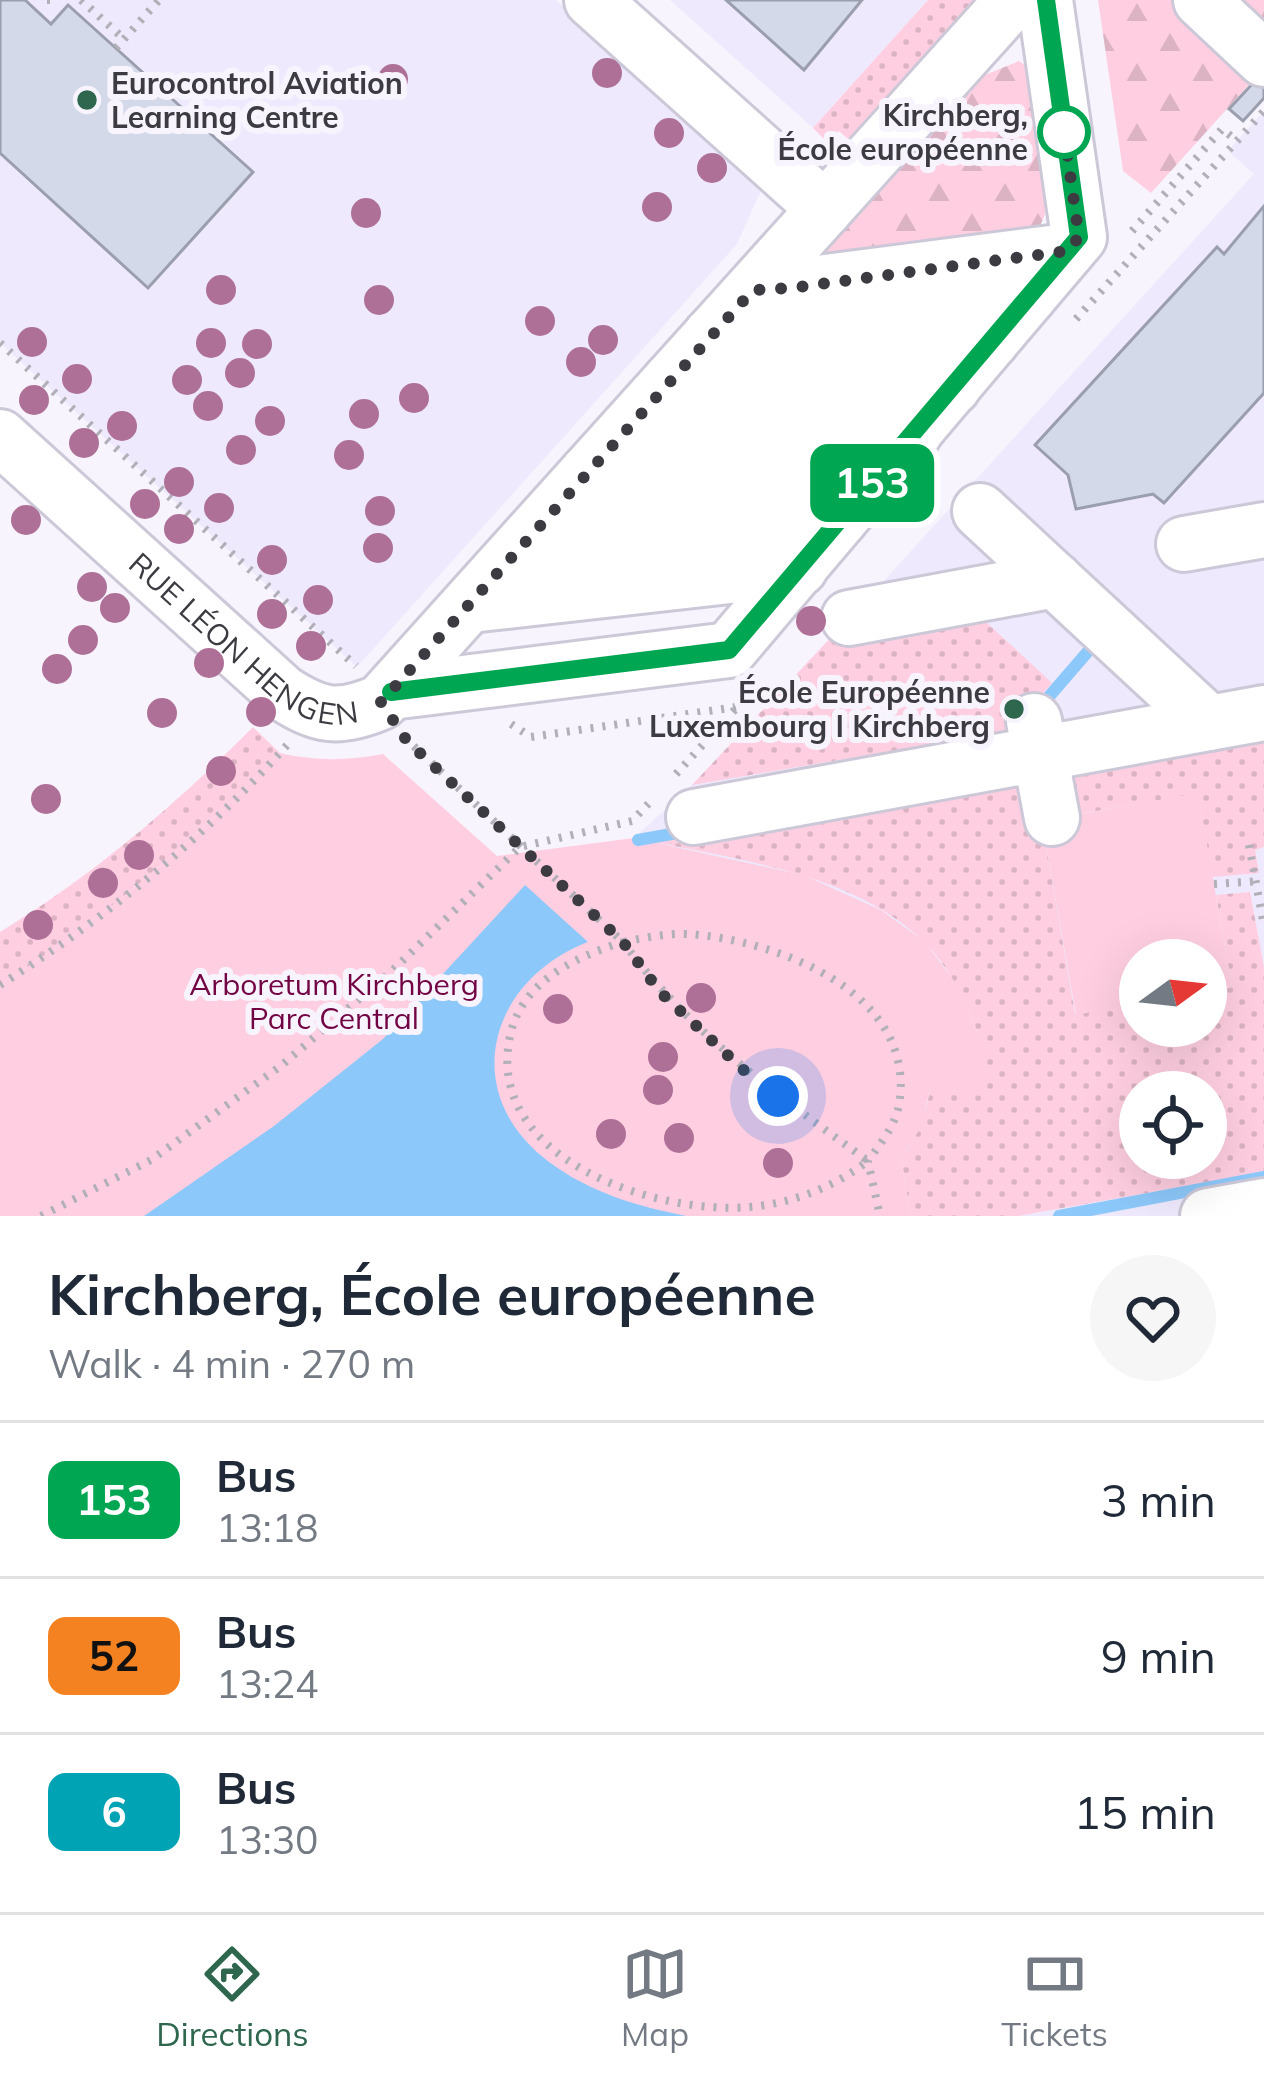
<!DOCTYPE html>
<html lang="en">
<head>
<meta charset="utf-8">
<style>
	body { margin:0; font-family:Mulish,sans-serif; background:#f6f6f7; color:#1f2937; height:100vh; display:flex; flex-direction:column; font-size:45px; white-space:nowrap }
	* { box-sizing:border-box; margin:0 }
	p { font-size:39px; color:#747a83 }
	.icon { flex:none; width:66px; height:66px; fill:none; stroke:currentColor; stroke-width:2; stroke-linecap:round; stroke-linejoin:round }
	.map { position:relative; height:1216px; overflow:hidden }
	.drawer { display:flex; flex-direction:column; background:#fff; flex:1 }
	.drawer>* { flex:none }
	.badge { padding:0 24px; border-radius:18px; font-size:42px; line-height:78px }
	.needle { width:78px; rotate:75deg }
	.controls { position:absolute; left:1119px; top:939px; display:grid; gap:24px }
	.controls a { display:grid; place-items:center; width:108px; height:108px; border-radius:50%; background:#fff; box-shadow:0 12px 48px #0002; font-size:60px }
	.you { position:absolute; width:60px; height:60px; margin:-30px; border:9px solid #fff; border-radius:50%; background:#1a73e8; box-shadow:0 0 0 18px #1a73e833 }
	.map>.badge { position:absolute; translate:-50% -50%; box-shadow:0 0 0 6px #fff }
	.round { display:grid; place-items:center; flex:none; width:126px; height:126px; border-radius:63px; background:#f6f6f7 }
	.headline { display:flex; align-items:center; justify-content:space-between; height:204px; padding:0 48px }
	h1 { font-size:57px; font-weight:700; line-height:90px }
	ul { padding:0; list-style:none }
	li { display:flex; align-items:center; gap:36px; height:156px; padding:0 48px; border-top:3px solid #e0e1e3 }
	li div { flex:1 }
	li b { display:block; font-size:45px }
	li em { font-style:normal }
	li .badge { min-width:132px; font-weight:700; text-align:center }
	.tabs { display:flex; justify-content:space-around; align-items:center; height:168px; border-top:3px solid #e0e1e3; background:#fff; font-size:33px; color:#747a83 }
	.tabs a { display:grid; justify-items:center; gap:6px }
	.tabs .current { color:#2e664e }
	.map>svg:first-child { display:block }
	.built { fill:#eee9fc; fill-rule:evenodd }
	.grass { fill:url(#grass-dots); fill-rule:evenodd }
	.forest { fill:url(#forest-firs) }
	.park { fill:#ffcfe1 }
	.water { fill:#8dc8fa }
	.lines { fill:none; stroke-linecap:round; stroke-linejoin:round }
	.stream { stroke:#8dc8fa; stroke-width:12 }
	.building { fill:#d4d9e9; stroke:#9a9ead; stroke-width:3 }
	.minor-casing { stroke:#cdc8d8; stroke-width:60 }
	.path { stroke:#b1afb8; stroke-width:8; stroke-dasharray:3 9; stroke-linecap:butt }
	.minor { stroke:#fff; stroke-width:54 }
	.tree { fill:#ae7097 }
	.line-casing { stroke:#fff; stroke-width:27 }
	.line { stroke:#00a651; stroke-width:18 }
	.walk { stroke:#3d3b42; stroke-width:12; stroke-dasharray:0 21.6 }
	.poi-dot { fill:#2e664e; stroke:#f7f4fe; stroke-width:4.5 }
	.stop-dot { fill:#fff; stroke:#00a651; stroke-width:6 }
	.labels { text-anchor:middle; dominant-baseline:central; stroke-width:12; stroke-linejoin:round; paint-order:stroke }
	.poi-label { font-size:30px; font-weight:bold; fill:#3d3b42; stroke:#f7f4fe; text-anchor:start }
	.stop-label { font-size:30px; font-weight:bold; fill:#3d3b42; stroke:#f7f4fe; text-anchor:end }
	.street-label { font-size:30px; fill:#3d3b42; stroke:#f7f4fe }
	.park-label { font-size:30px; fill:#720443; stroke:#f7f4fe }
</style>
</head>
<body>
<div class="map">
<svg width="1264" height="1216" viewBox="0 0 1264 1216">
	<defs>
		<pattern id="grass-dots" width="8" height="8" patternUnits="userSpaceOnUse" patternTransform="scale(3)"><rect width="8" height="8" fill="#ffcfe1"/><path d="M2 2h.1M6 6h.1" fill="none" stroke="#dbb3c2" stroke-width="1.8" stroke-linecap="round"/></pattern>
		<pattern id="forest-firs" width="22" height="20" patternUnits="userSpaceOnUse" patternTransform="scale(3)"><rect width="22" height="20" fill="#ffcfe1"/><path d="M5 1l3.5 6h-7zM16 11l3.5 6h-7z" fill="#dbb3c2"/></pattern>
	</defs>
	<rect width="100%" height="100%" fill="#f7f4fe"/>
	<g class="built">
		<polygon points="0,0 556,0 763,186 737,244 357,667 0,343"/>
		<polygon points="670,0 928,0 813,128"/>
		<path d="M1264 111V1216H911L901 1158 634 838 692 785 861 606 1254 174 1228 151ZM1140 960H1206V1026H1140ZM1140 1092H1206V1158H1140Z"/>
	</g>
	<g class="grass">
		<polygon points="928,0 987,0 856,146 839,131 828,143 813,128"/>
		<polygon points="969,606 1052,683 1009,731 692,785 836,632"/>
		<path d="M253 727 280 753C194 841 104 919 0 985V932C94 875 175 805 253 727Z"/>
		<polygon points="1264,735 1264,847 1255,850 1259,873 1212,877 1198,794 1066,816 1050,772"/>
		<path d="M1026 775 1042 821 1075 1014 1140 1003V1026H1206V992L1232 987 1216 895 1250 892 1264 967V1172L1018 1216H911L901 1158C917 1137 927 1114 930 1088L980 1038C966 1005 952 970 925 943 855 872 727 858 634 838ZM1140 1092H1206V1158H1140Z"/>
	</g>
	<g class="forest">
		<polygon points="1098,0 1264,0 1264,68 1151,193 1123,171"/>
		<polygon points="1019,61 1032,70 1049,205 1040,226 1023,242 832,275 824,252 985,75"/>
	</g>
	<g class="park">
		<path d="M280 753C316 761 346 761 383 754L497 856 634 838 803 875 881 910 925 942 957 985 980 1038 988 1097 930 1088 922 1126 901 1158 911 1216H0V985C104 919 194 841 280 753Z"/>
		<polygon points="1198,793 1232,987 1206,992 1206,960 1140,960 1140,1003 1076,1015 1042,821"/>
	</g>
	<path class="water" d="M525 885 588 942C489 980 457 1093 549 1162 591 1193 637 1206 686 1216H144L274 1126 383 1039Z"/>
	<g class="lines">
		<g class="stream">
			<polyline points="1040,707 1097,641"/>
			<polyline points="638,840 688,831"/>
			<polyline points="1059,1216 1264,1177"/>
		</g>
	</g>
	<g class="building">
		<polygon points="0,0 25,0 51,24 68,5 253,172 148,288 0,153"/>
		<polygon points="726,0 862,0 804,70"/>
		<polygon points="1255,81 1264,89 1264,98 1243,121 1229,109"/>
		<polygon points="1264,206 1264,393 1164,503 1153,494 1076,509 1068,475 1035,445 1217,247 1224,254"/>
	</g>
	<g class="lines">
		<g class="minor-casing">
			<g id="minor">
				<polyline points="592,0 825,209"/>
				<polyline points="1201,0 1264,59"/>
				<polyline points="779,288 1067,251"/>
				<polyline points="711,335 1029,296"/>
				<polyline points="670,381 991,341"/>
				<polyline points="629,427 953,387"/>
				<path id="s1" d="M0 437 283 693C320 717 339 720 381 702L1013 0"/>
				<polyline points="588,472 915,432"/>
				<polyline points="980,511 1209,723 1264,713"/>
				<polyline points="547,518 830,483"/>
				<polyline points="1184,544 1264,530"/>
				<polyline points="506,564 840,519"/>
				<polyline points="470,605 800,568"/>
				<polyline points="849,618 1055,580"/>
				<polyline points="391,692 729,650 1079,237 1045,0"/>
				<polyline points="1034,721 1052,818"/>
				<polyline points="694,817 1209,723"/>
				<polyline points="1208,1216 1264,1206"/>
			</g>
		</g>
		<g class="path">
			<polyline points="47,0 51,0"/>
			<polyline points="81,0 124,39"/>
			<polyline points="116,48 159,0"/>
			<polyline points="1132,231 1222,129 1237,141"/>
			<polyline points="1076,319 1264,111"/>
			<polyline points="0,343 356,666"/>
			<polyline points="511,724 531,737 736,707"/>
			<path d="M405 738 623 942C644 938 666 933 688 934 776 940 918 992 899 1105 895 1126 880 1144 868 1161L880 1216"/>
			<polyline points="676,774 751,692"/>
			<polyline points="1249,845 1264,926"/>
			<polyline points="1214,884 1260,881"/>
			<path d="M623 942C692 1035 776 1094 868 1161 834 1187 793 1203 750 1207 655 1215 484 1159 510 1036 521 982 575 957 623 942Z"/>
			<path d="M0 985C106 918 204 838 288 744"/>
			<polyline points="41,1216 151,1160 282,1065 393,970 520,847 632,821 649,803"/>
		</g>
		<use href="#minor" class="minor"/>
	</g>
	<g class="tree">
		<circle cx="607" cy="73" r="15"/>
		<circle cx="393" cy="79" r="15"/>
		<circle cx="669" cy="133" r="15"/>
		<circle cx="712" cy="168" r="15"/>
		<circle cx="657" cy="207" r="15"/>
		<circle cx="366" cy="213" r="15"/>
		<circle cx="221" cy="290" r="15"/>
		<circle cx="379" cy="300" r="15"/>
		<circle cx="540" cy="321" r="15"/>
		<circle cx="603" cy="340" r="15"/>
		<circle cx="32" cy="342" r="15"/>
		<circle cx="211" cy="343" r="15"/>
		<circle cx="257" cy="344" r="15"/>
		<circle cx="581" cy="362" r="15"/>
		<circle cx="240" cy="373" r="15"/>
		<circle cx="77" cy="379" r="15"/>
		<circle cx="187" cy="380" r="15"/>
		<circle cx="414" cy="398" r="15"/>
		<circle cx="34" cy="400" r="15"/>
		<circle cx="208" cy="406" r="15"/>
		<circle cx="364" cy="414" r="15"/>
		<circle cx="270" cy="421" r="15"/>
		<circle cx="122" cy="426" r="15"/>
		<circle cx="84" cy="443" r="15"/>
		<circle cx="241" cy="450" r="15"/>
		<circle cx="349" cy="455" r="15"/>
		<circle cx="179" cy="482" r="15"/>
		<circle cx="145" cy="504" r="15"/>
		<circle cx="219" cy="508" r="15"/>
		<circle cx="380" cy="511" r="15"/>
		<circle cx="26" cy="520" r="15"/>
		<circle cx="179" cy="529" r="15"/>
		<circle cx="378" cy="548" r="15"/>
		<circle cx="272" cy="560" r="15"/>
		<circle cx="92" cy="587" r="15"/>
		<circle cx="318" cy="600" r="15"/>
		<circle cx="115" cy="608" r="15"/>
		<circle cx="272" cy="614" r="15"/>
		<circle cx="811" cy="621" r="15"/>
		<circle cx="83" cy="640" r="15"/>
		<circle cx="311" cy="646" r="15"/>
		<circle cx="209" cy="663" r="15"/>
		<circle cx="57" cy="669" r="15"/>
		<circle cx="261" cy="712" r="15"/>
		<circle cx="162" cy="713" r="15"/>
		<circle cx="221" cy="771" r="15"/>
		<circle cx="46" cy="799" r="15"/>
		<circle cx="139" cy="855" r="15"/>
		<circle cx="103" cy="883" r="15"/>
		<circle cx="38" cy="925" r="15"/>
		<circle cx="701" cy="998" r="15"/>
		<circle cx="558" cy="1009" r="15"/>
		<circle cx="663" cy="1057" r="15"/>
		<circle cx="658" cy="1090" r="15"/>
		<circle cx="611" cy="1134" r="15"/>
		<circle cx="679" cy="1138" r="15"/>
		<circle cx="778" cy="1163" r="15"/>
	</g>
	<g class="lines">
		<g class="line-casing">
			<polyline id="line" points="391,692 729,650 1079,237 1046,0"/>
		</g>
		<use href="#line" class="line"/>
		<polyline class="walk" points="778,1096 748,1074 660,992 623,942 407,741 381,702 753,290 791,288 1067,251 1079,237 1062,117 1064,132"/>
	</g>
	<g class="poi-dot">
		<circle cx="87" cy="100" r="12"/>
		<circle cx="1014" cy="709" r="12"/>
	</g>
	<circle class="stop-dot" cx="1064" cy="132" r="24"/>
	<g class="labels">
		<g class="poi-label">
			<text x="111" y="83">Eurocontrol Aviation<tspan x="111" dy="34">Learning Centre</tspan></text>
			<text x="990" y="692" text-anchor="end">École Européenne<tspan x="990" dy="34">Luxembourg I Kirchberg</tspan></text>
		</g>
		<g class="stop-label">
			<text x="1028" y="115">Kirchberg,<tspan x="1028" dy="34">École européenne</tspan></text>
		</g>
		<g class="street-label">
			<text stroke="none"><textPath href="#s1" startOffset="321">RUE LÉON HENGEN</textPath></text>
		</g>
		<g class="park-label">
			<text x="334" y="984">Arboretum Kirchberg<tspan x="334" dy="34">Parc Central</tspan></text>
		</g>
	</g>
</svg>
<div class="controls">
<a><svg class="needle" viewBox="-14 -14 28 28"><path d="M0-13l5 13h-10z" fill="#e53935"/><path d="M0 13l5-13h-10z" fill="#747a83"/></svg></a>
<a><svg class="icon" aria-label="locate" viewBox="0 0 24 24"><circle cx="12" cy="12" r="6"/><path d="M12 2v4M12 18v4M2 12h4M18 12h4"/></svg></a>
</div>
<div class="you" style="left:778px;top:1096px"></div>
<b class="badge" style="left:872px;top:483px;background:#00a651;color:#fff">153</b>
</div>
<section class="drawer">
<div class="headline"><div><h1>Kirchberg, École européenne</h1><p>Walk · 4 min · 270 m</p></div><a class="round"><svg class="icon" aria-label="heart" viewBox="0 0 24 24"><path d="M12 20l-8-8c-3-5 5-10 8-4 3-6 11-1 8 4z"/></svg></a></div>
<ul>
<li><span class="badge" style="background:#00a651;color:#fff">153</span><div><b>Bus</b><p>13:18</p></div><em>3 min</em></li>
<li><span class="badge" style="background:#f58220;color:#111">52</span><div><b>Bus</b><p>13:24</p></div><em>9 min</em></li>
<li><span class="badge" style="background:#00a3b4;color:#fff">6</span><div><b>Bus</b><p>13:30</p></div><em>15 min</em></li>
</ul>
</section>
<nav class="tabs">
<a class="current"><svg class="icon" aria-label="directions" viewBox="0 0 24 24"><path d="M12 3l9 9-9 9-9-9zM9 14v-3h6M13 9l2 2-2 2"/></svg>Directions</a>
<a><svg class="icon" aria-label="map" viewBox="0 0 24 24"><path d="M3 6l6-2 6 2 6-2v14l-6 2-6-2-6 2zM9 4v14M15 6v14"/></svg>Map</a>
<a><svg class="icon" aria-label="tickets" viewBox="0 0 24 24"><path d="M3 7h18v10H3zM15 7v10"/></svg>Tickets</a>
</nav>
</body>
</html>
